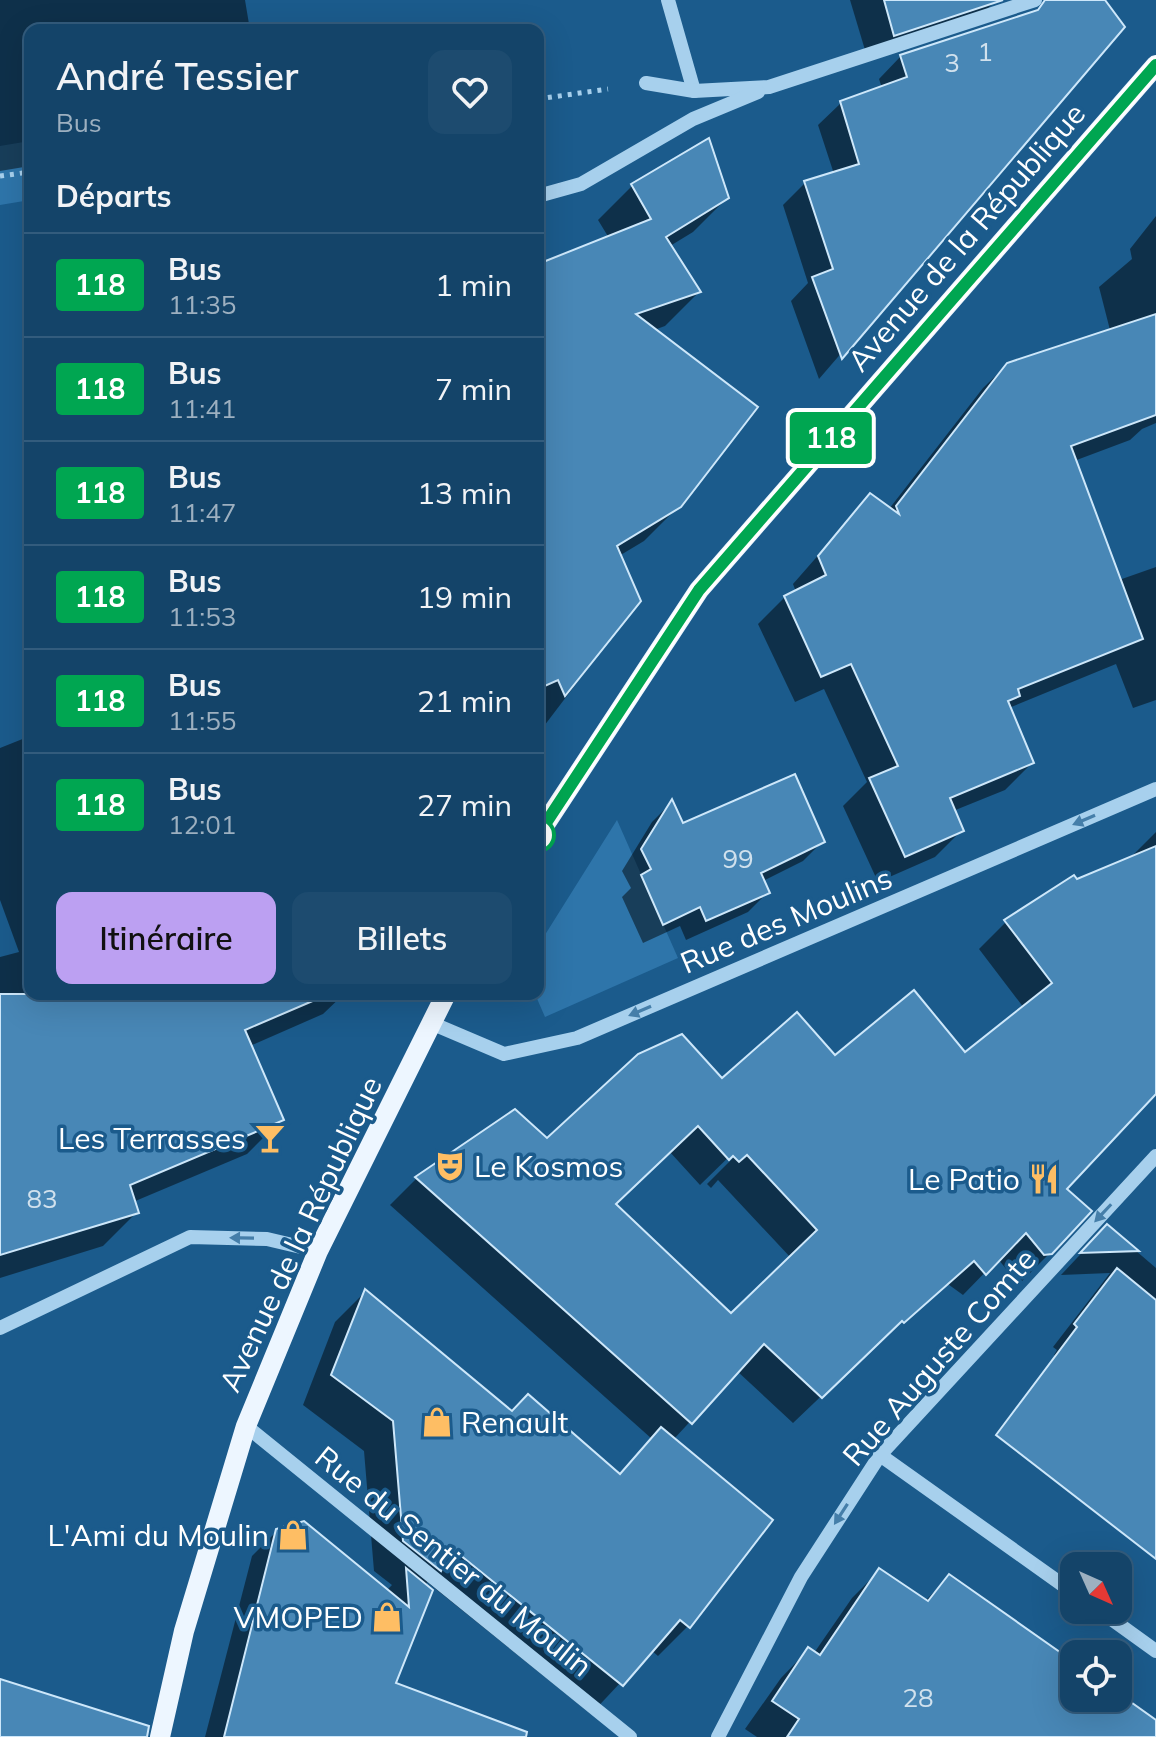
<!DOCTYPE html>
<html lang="fr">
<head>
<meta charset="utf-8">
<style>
	body { margin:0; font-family:Mulish,sans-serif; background:#1d4b6f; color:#f1f3f6; height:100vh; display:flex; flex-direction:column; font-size:30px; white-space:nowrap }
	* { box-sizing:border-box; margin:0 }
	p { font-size:26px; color:#9db0c0 }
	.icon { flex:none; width:44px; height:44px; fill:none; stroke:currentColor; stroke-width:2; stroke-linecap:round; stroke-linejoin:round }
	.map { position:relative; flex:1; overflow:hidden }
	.panel { position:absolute; left:24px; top:24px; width:520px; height:976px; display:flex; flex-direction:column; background:#144469; border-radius:16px; box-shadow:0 8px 32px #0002,0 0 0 2px #335c7d }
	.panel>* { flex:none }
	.badge { padding:0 16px; border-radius:6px; font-size:28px; line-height:52px }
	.needle { width:52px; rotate:135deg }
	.controls { position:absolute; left:1060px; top:1552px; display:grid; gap:16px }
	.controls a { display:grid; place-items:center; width:72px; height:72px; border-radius:16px; background:#144469; box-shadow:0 8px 32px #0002,0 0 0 2px #335c7d; font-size:40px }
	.map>.badge { position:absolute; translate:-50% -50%; box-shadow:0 0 0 4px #fff }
	h2 { padding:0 32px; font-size:30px; line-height:72px }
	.round { display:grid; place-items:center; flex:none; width:84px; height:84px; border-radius:16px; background:#1d4b6f }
	.overview { display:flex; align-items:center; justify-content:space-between; height:136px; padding:0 32px }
	h1 { font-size:38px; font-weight:600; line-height:60px }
	.button { display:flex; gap:16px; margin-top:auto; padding:16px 32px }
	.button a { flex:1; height:92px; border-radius:16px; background:#bca0f2; color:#111; font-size:32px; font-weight:600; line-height:92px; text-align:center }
	.button a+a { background:#1d4b6f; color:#f1f3f6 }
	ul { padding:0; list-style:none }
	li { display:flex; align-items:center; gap:24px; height:104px; padding:0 32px; border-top:2px solid #335c7d }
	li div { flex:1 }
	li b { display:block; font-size:30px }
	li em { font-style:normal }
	li .badge { min-width:88px; font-weight:700; text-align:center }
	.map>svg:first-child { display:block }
	.green { fill:#2e75aa }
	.shadow { fill:#0007; fill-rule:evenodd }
	.building { fill:#4887b6; stroke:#cde7fa; stroke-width:2; fill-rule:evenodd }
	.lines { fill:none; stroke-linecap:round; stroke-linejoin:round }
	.path { stroke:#a7d0ed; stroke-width:5; stroke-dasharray:4 6; stroke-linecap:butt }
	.minor { stroke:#a7d0ed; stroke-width:14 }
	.major { stroke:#edf6ff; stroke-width:20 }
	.oneway { fill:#457ea9 }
	.line-casing { stroke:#fff; stroke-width:18 }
	.line { stroke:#00a651; stroke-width:12 }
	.stop-dot { fill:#fff; stroke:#00a651; stroke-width:4 }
	.labels { text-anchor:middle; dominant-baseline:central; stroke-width:7; stroke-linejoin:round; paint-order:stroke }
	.number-label { font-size:26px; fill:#d1e1ed }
	.street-label { font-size:30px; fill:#fff; stroke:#1b5b8c }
	.poi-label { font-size:30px; fill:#fff; stroke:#1b5b8c; text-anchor:end }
</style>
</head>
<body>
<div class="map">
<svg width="1156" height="1737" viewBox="0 0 1156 1737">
	<rect width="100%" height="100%" fill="#1b5b8c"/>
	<g class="green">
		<polygon points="30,141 30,200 0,205 0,146"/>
		<polygon points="617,820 678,958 545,1017 535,994 538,994 538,946"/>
	</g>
	<g class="shadow">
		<polygon points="0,0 245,0 250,30 30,30 30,166 0,171"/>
		<polygon points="850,0 995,0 995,1 969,28 868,60"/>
		<polygon points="1095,0 1103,0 1122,27 819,379 791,301 808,283 783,205 805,183 834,174 818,125 841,103 882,88 879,79 901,56"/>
		<polygon points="632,186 727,198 693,232 670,246 699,292 665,326 654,330 679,506 644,541 619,556 639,601 538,734 538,266 609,238 598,220"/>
		<polygon points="1156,216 1156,423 1142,429 1130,440 1074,461 1119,580 1156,567 1156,700 1133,708 1116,664 1009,708 1032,763 1005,790 953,811 962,830 935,857 878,882 843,806 867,782 824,689 795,702 758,624 785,597 796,592 793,584 871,495 889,509 983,388 1011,361 1110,330 1099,287 1132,259 1130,249"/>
		<polygon points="30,736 30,994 344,994 323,1014 250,1046 282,1119 247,1154 133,1202 137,1212 103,1246 0,1278 0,957 19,952 0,900 0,748"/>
		<polygon points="671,803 682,826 823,841 803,861 763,881 768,892 748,912 686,940 680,926 643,943 622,897 631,888 622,871 652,822"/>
		<path d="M1156 832V1092L1064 1189 1050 1253 1022 1281H1016L998 1259 963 1295 923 1266 878 1342 793 1423 737 1371 673 1440 688 1626 658 1656 651 1650 591 1714 427 1582 393 1684 458 1737H205L252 1556 278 1530 386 1591 392 1585 374 1571 364 1451 303 1405 335 1322 365 1292 512 1413 618 1475 652 1439 390 1205 417 1178 547 1141 722 1080 835 1057 964 1055 1024 1008 979 949 1006 922 1077 881 1130 858ZM738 1148 741 1150 707 1184 711 1188 718 1180 791 1258 731 1316 614 1205 669 1151 700 1185Z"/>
		<polygon points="1107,1226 1156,1268 1156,1432 1054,1355 1057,1350 1053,1347 1110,1273 1061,1275"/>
		<polygon points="880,1570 925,1601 949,1577 1074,1665 1074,1698 1118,1696 1156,1723 1156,1737 757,1737 745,1729 781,1678 809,1649 814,1653 852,1598"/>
	</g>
	<g class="building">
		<polygon points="884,0 1003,0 894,36"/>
		<polygon points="1045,0 1105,0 1125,27 842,359 812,277 833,269 804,181 859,164 840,101 907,77 900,55 1038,10"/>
		<polygon points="709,138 729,198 666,237 701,292 636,314 758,407 681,507 617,546 641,601 565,696 558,680 538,689 538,264 651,219 631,184"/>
		<polygon points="1156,314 1156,415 1071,446 1143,639 1018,689 1020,696 1008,701 1034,763 950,798 964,831 905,857 869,778 898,766 851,664 821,677 784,596 826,575 818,556 870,493 899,514 896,506 1007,363"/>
		<polygon points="795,774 825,842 761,873 770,893 706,921 700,907 663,925 641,875 651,869 641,849 672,799 683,823"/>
		<path d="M1156 846V1094L1067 1189 1092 1211 1052 1254 1044 1255 1026 1233 986 1275 974 1261 904 1323 902 1321 822 1398 764 1344 692 1424 415 1177 515 1109 547 1138 638 1054 682 1034 722 1078 797 1012 835 1055 914 990 965 1052 1052 983 1004 920 1074 875 1077 879ZM698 1126 729 1160 733 1156 739 1162 747 1155 817 1230 731 1313 616 1204Z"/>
		<polygon points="0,994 329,994 245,1030 284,1120 130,1185 139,1213 0,1255"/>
		<polygon points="1107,1224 1139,1251 1080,1253"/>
		<polygon points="1117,1268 1156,1300 1156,1559 996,1435 1077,1327 1074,1324"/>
		<polygon points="365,1289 512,1411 528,1394 620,1474 661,1427 773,1520 690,1628 680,1620 623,1686 450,1547 441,1571 403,1541 393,1421 331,1375"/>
		<polygon points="304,1521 409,1607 406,1568 433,1590 396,1683 527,1732 526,1737 224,1737 276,1529"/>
		<polygon points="879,1568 928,1601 949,1574 1074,1662 1074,1698 1118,1698 1118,1693 1156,1720 1156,1737 787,1737 799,1719 772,1701 808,1647 820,1655"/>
		<polygon points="0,1679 149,1726 147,1737 0,1737"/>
	</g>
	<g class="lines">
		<g class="path">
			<polyline points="538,99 608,89"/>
			<polyline points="0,176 30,172"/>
		</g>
		<g class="minor">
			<polyline points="668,0 694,91"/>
			<polyline points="646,83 694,91 769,87 1035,0"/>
			<polyline points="538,196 581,184 693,119 758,92"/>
			<polyline points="431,1023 504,1054 577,1038 1156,789"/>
			<polyline points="0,1328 190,1237 267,1239 318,1251"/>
			<polyline points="246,1426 630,1737"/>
			<polyline points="880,1455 1074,1593"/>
			<polyline points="1099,1610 1156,1651"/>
			<polyline points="718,1737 801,1577 880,1455 1156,1156"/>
		</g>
		<g class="major">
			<polyline points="538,835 699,590 1156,65"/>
			<polyline points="160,1737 184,1631 246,1426 318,1251 446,994"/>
		</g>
	</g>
	<defs><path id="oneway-solid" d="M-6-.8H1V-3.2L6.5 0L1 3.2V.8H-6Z" transform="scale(2)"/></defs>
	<g class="oneway">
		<use href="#oneway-solid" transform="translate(1084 820) rotate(157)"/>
		<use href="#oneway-solid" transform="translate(640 1011) rotate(157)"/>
		<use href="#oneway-solid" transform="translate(1103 1213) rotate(133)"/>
		<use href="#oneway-solid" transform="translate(242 1238) rotate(-179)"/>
		<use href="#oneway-solid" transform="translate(841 1514) rotate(123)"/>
	</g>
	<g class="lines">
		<g class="line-casing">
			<polyline id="line" points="538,835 699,590 1156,65"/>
		</g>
		<use href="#line" class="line"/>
	</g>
	<defs>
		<g id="bar-bare" transform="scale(2.4)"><path d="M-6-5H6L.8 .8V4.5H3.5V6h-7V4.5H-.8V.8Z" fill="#febe64" stroke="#1b5b8c" stroke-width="2.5" paint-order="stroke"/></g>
		<g id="theatre-bare" transform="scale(2.4)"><path d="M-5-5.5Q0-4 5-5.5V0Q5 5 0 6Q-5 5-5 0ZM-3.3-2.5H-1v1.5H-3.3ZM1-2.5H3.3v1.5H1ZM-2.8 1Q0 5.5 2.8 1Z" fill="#febe64" stroke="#1b5b8c" stroke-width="2.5" paint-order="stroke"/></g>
		<g id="restaurant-bare" transform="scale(2.4)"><path d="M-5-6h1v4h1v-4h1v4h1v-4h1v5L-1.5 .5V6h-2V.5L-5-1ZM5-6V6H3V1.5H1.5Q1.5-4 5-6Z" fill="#febe64" stroke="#1b5b8c" stroke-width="2.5" paint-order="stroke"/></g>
		<g id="shop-bare" transform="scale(2.4)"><path d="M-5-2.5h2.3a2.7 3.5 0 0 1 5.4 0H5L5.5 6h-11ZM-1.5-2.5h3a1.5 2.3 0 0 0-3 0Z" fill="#febe64" stroke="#1b5b8c" stroke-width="2.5" paint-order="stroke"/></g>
	</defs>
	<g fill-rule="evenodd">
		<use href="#bar-bare" x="270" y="1138"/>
		<use href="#theatre-bare" x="450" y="1166"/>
		<use href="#restaurant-bare" x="1044" y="1179"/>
		<use href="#shop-bare" x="437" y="1422"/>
		<use href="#shop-bare" x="293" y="1535"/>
		<use href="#shop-bare" x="387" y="1617"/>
	</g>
	<circle class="stop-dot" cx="538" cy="835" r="16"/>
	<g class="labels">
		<g class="number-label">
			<text x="985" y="51">1</text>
			<text x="952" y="62">3</text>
			<text x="738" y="858">99</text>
			<text x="42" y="1198">83</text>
			<text x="918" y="1697">28</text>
		</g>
		<g class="street-label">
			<text transform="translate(966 237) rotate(-49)">Avenue de la République</text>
			<text transform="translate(786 920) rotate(-23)">Rue des Moulins</text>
			<text transform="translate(300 1234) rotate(-65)">Avenue de la République</text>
			<text transform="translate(939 1357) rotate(-49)">Rue Auguste Comte</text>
			<text transform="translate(454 1561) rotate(39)">Rue du Sentier du Moulin</text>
		</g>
		<g class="poi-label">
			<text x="246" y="1138">Les Terrasses</text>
			<text x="474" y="1166" text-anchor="start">Le Kosmos</text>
			<text x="1020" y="1179">Le Patio</text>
			<text x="461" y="1422" text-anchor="start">Renault</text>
			<text x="269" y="1535">L'Ami du Moulin</text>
			<text x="363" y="1617">VMOPED</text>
		</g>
	</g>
</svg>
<div class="controls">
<a><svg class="needle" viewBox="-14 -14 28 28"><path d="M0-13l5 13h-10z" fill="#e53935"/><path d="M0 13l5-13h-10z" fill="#9db0c0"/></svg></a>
<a><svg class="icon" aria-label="locate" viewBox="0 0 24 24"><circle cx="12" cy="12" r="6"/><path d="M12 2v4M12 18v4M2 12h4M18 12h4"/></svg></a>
</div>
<b class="badge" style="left:831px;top:438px;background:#00a651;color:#fff">118</b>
<section class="panel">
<div class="overview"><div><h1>André Tessier</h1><p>Bus</p></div><a class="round"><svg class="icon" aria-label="heart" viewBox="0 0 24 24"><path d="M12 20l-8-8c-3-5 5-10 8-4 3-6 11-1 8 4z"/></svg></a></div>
<h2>Départs</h2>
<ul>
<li><span class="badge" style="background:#00a651;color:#fff">118</span><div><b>Bus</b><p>11:35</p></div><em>1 min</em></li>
<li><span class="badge" style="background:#00a651;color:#fff">118</span><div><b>Bus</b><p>11:41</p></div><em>7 min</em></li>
<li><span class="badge" style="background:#00a651;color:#fff">118</span><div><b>Bus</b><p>11:47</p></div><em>13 min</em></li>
<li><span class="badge" style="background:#00a651;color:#fff">118</span><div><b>Bus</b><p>11:53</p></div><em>19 min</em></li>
<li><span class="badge" style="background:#00a651;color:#fff">118</span><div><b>Bus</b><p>11:55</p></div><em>21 min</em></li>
<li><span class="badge" style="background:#00a651;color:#fff">118</span><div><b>Bus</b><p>12:01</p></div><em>27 min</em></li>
</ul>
<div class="button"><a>Itinéraire</a><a>Billets</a></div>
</section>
</div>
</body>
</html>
